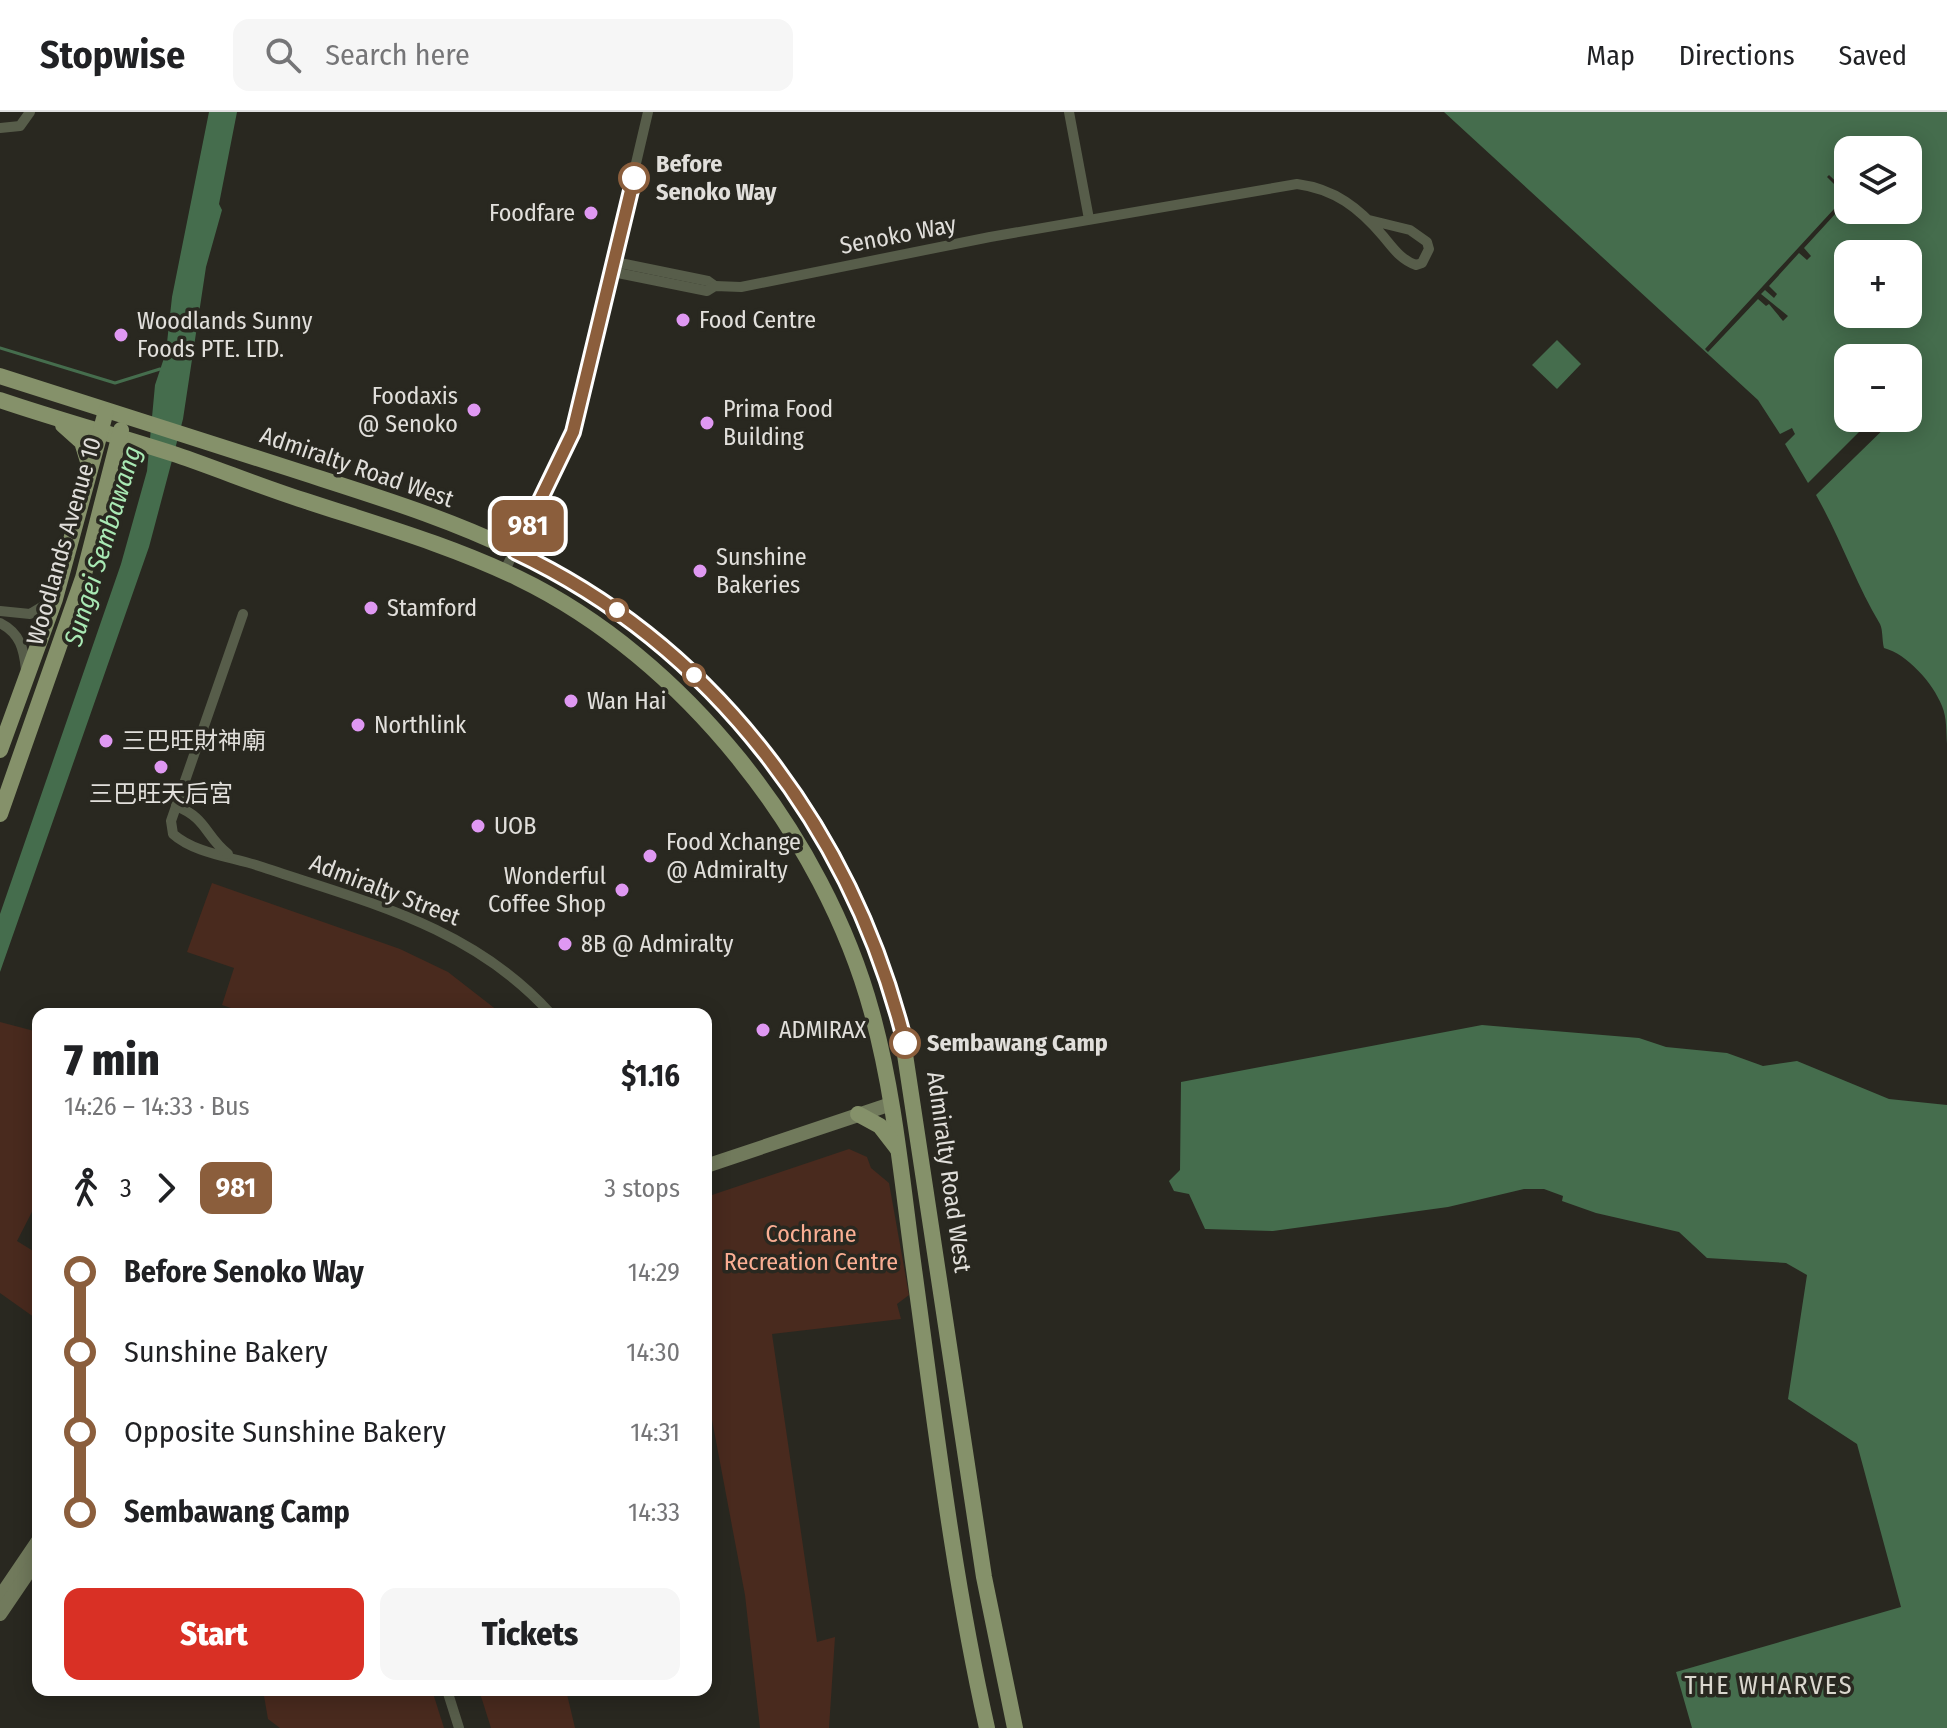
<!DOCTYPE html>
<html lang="en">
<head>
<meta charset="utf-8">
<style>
	body { margin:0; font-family:"Fira Sans Condensed","Noto Sans SC",sans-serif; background:#f6f6f6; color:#202124; height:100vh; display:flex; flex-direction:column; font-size:30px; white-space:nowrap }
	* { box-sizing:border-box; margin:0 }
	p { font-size:26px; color:#757577 }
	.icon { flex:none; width:44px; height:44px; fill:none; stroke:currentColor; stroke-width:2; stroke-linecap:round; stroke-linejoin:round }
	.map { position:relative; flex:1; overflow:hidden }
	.panel { position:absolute; left:32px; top:896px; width:680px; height:688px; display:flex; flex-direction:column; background:#fff; border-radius:16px; box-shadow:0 4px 20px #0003 }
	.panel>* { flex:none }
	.badge { padding:0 16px; border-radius:12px; font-size:28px; line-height:52px }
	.controls { position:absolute; left:1834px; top:24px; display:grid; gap:16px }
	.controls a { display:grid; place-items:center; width:88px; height:88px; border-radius:16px; background:#fff; box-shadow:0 4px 20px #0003; font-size:40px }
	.map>.badge { position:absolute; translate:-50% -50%; box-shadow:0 0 0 4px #fff }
	.legs { display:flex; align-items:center; gap:12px; height:88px; padding:0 32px; font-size:26px }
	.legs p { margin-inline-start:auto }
	.overview { display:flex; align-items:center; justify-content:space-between; height:136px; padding:0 32px }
	h1 { font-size:44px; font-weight:800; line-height:60px }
	.cta { display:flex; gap:16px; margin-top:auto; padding:16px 32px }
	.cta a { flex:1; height:92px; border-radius:16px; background:#d93025; color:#fff; font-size:32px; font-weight:800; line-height:92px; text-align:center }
	.cta a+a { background:#f6f6f6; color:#202124 }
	ul { padding:0 32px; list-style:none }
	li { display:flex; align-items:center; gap:28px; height:80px; font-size:30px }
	li i { display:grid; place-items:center; width:12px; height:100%; margin:0 10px; background:currentColor }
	li i::after { content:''; width:20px; height:20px; margin:-10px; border:6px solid; border-radius:50%; background:#fff }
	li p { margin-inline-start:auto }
	li:first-child i { background:linear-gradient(#0000 50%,currentColor 0) }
	li:last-child i { background:linear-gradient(currentColor 50%,#0000 0) }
	header { display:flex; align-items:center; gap:48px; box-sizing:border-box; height:112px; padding:0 40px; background:#fff; border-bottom:2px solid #e0e0e0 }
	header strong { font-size:38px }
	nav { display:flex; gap:44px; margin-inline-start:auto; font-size:28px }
	.search { width:560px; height:72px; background:#f6f6f6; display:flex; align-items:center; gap:20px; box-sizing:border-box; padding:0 28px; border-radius:16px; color:#757577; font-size:30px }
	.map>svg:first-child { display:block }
	.green { fill:#492a1e }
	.water { fill:#456d4d; fill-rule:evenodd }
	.pier { fill:#292820 }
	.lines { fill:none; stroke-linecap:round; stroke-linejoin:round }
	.stream { stroke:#456d4d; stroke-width:3 }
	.street { stroke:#575d4a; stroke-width:10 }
	.secondary { stroke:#717a5c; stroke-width:14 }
	.primary { stroke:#85916a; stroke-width:16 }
	.line-1-casing { stroke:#fff; stroke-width:18 }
	.line-1 { stroke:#8b5e3c; stroke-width:12 }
	.stop-1-dot { fill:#fff; stroke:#8b5e3c; stroke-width:4 }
	.poi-dot { fill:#df98f2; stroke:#292820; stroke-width:3 }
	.labels { text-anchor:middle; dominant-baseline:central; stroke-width:7; stroke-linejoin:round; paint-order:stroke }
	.stop-label { font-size:24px; font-weight:bold; fill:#e1dfdb; stroke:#292820; text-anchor:start }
	.poi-label { font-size:24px; fill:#e1dfdb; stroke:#292820; text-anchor:start }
	.street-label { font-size:24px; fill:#e1dfdb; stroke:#292820 }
	.park-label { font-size:24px; fill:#faae93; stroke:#292820 }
	.water-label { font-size:26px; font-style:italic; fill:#a9e9b4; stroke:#292820 }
	.neighbourhood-label { font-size:26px; letter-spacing:2px; fill:#dad7ce; stroke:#292820 }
</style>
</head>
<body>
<header>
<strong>Stopwise</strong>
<div class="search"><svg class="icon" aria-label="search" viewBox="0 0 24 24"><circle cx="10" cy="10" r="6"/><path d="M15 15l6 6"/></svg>Search here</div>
<nav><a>Map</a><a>Directions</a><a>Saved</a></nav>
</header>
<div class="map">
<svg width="1947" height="1616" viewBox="0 0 1947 1616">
	<rect width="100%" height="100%" fill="#292820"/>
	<g class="green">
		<polygon points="212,771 400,837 448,860 502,902 249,902 222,893 234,856 187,840"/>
		<polygon points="0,910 38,920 38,1088 17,1129 38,1142 38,1208 0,1181"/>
		<polygon points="849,1037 867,1045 871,1056 889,1071 909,1183 897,1192 901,1207 772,1222 817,1530 835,1525 829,1616 760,1616 745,1483 706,1276 706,1085"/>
		<polygon points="263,1578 432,1578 444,1616 280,1616 268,1607"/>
		<polygon points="479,1578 566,1578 575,1616 491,1616"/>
	</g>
	<g class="water">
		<polygon points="209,0 237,0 219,92 222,98 206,155 183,307 149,435 0,860 0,802 121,452 147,359 155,273 166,240 172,185"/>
		<path d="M1444 0H1947V632C1946 619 1947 606 1942 594 1933 571 1907 542 1884 536 1882 529 1883 518 1880 512 1856 472 1840 425 1816 383L1895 306H1908V294L1922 280 1911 268 1908 270V246H1848V306H1873L1808 371 1785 332 1795 322 1792 316 1780 322 1758 288ZM1848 38H1908V98H1848ZM1848 142H1908V202H1848Z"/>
		<polygon points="1557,228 1581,252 1557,277 1532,253"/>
		<polygon points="1482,913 1639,926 1666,935 1727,941 1763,954 1797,949 1889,987 1947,993 1947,1616 1692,1616 1676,1560 1901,1495 1857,1332 1788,1287 1807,1163 1786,1151 1707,1146 1679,1120 1596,1101 1562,1089 1563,1084 1544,1077 1524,1077 1448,1095 1273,1119 1205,1117 1189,1082 1174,1079 1169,1069 1180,1058 1181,970"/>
	</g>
	<polygon class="pier" points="1829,63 1848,81 1848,88 1804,136 1811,144 1807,148 1799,141 1769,174 1777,182 1774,186 1765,178 1761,182 1788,204 1783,209 1769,192 1766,194 1758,187 1708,240 1705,237 1846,84 1827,65"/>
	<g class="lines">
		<polyline class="stream" points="0,236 115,271 160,257"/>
		<g class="street">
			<polyline points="1069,0 1089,107"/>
			<polyline points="0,16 20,14 30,0"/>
			<polyline points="615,150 708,169 715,174"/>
			<path d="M613 160 707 179 715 174 741 175 990 125 1297 72C1335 77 1359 96 1383 124 1393 136 1401 148 1416 153L1422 151 1429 137 1427 130 1410 118 1369 108"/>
			<polyline points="504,460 573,320 648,0"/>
			<polyline points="0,499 30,502 53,488"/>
			<path d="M243 502 171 709 173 722C194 741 232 745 259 754 366 790 472 814 551 902"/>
			<path d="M0 511C20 521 24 537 26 558"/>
			<path d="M176 694C207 706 205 724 228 742"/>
			<polyline points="447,1578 459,1616"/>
		</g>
		<g class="secondary">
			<polyline points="706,1054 891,992"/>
			<polyline points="0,1485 38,1429"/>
			<polyline points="0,1502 38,1446"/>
		</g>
		<g class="primary">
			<path d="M0 264C96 295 192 325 288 356 368 382 450 406 525 444 713 540 849 713 901 916L984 1465 1015 1616"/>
			<path d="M0 288C59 308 118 324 177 343 221 358 264 376 309 390 379 413 452 434 518 466 684 546 824 724 872 901 895 985 902 1071 914 1157 935 1310 953 1465 987 1616"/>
			<polyline points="63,313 82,330 90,356"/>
			<polyline points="0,638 55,487 106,299"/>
			<polyline points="0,702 83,466 121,318"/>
			<polyline points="858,1002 880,1014 897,1036"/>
		</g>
	</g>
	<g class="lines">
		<g class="line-1-casing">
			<path id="line-1" d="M634 66 573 320 515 440C714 534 853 720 905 931"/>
		</g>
		<use href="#line-1" class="line-1"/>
	</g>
	<g class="stop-1-dot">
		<circle cx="634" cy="66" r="14"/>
		<circle cx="617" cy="498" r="10"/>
		<circle cx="694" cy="563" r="10"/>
		<circle cx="905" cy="931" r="14"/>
	</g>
	<g class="poi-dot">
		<circle cx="591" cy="101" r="8"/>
		<circle cx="683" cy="208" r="8"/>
		<circle cx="121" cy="223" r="8"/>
		<circle cx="474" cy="298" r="8"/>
		<circle cx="707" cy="311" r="8"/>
		<circle cx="700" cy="459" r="8"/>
		<circle cx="371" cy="496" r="8"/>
		<circle cx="571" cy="589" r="8"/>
		<circle cx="358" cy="613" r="8"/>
		<circle cx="106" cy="629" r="8"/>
		<circle cx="161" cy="655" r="8"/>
		<circle cx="478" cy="714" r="8"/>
		<circle cx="650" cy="744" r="8"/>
		<circle cx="622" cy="778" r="8"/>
		<circle cx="565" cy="832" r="8"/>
		<circle cx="763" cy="918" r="8"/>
	</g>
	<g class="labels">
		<g class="stop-label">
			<text x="656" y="52">Before<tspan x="656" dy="28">Senoko Way</tspan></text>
			<text x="927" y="931">Sembawang Camp</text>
		</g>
		<g class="poi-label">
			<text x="575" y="101" text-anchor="end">Foodfare</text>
			<text x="699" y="208">Food Centre</text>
			<text x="137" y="209">Woodlands Sunny<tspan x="137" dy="28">Foods PTE. LTD.</tspan></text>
			<text x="458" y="284" text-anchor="end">Foodaxis<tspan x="458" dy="28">@ Senoko</tspan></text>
			<text x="723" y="297">Prima Food<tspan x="723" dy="28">Building</tspan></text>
			<text x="716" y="445">Sunshine<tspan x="716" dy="28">Bakeries</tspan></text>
			<text x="387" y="496">Stamford</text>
			<text x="587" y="589">Wan Hai</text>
			<text x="374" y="613">Northlink</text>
			<text x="122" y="629">三巴旺財神廟</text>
			<text x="161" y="682" text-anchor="middle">三巴旺天后宮</text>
			<text x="494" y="714">UOB</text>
			<text x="666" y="730">Food Xchange<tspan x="666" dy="28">@ Admiralty</tspan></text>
			<text x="606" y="764" text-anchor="end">Wonderful<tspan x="606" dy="28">Coffee Shop</tspan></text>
			<text x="581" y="832">8B @ Admiralty</text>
			<text x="779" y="918">ADMIRAX</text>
		</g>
		<g class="street-label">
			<text transform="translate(898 123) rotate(-11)">Senoko Way</text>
			<text transform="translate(357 355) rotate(19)">Admiralty Road West</text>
			<text transform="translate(64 429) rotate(-74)">Woodlands Avenue 10</text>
			<text transform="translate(385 778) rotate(21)">Admiralty Street</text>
			<text transform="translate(949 1060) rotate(82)">Admiralty Road West</text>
		</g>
		<g class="park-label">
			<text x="811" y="1122">Cochrane<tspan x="811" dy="28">Recreation Centre</tspan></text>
		</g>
		<g class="water-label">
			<text transform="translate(103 434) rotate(-73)">Sungei Sembawang</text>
		</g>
		<g class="neighbourhood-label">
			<text x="1769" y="1573">THE WHARVES</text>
		</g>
	</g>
</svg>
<div class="controls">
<a><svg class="icon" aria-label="layers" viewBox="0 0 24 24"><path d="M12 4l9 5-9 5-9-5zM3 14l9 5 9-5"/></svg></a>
<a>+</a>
<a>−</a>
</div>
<b class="badge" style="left:528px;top:414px;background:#8b5e3c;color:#fff">981</b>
<section class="panel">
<div class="overview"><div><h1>7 min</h1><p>14:26 – 14:33 · Bus</p></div><b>$1.16</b></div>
<div class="legs"><svg class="icon" aria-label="walk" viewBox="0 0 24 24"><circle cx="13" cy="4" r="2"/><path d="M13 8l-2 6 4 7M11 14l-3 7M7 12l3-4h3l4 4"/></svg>3<svg class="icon" aria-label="forward" viewBox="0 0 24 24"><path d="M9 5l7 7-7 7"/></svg><b class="badge" style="background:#8b5e3c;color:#fff">981</b><p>3 stops</p></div>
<ul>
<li><i style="color:#8b5e3c"></i><b>Before Senoko Way</b><p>14:29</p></li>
<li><i style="color:#8b5e3c"></i><span>Sunshine Bakery</span><p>14:30</p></li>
<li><i style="color:#8b5e3c"></i><span>Opposite Sunshine Bakery</span><p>14:31</p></li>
<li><i style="color:#8b5e3c"></i><b>Sembawang Camp</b><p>14:33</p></li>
</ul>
<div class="cta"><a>Start</a><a>Tickets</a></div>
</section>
</div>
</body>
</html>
